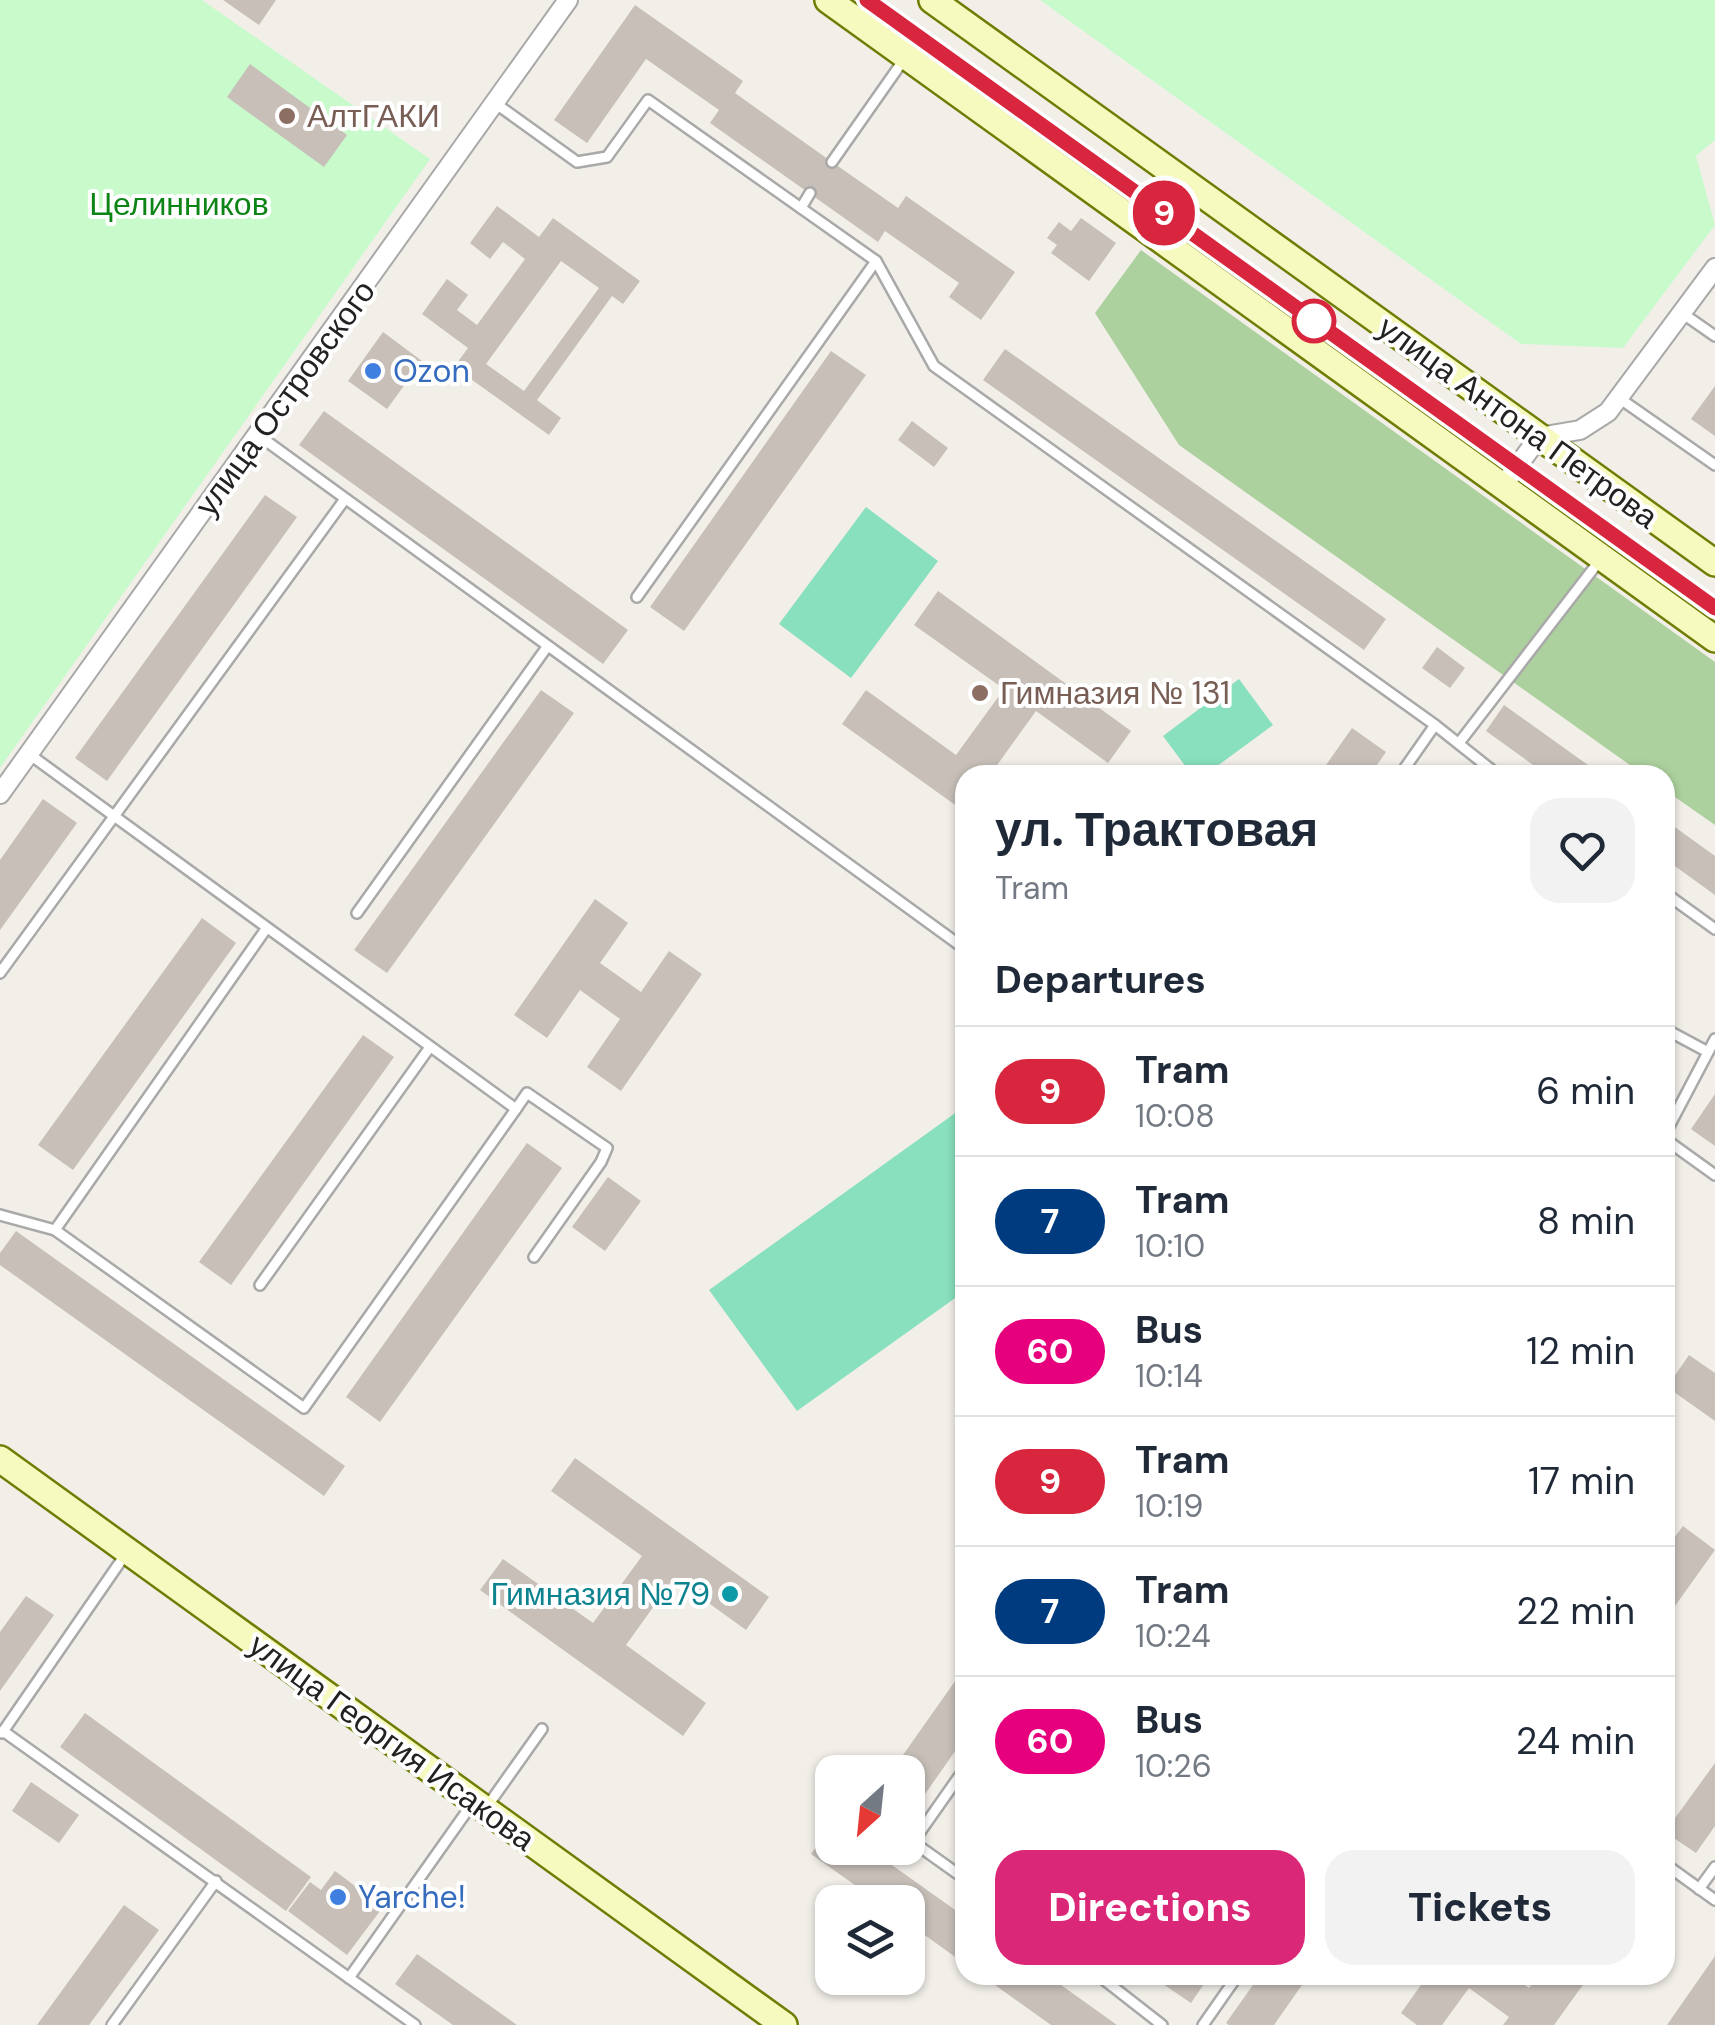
<!DOCTYPE html>
<html lang="en">
<head>
<meta charset="utf-8">
<style>
	body { margin:0; font-family:"DM Sans",sans-serif; background:#f2f2f3; color:#1f2937; height:100vh; display:flex; flex-direction:column; font-size:38px; white-space:nowrap }
	* { box-sizing:border-box; margin:0 }
	p { font-size:32px; color:#747a83 }
	.icon { flex:none; width:55px; height:55px; fill:none; stroke:currentColor; stroke-width:2; stroke-linecap:round; stroke-linejoin:round }
	.map { position:relative; flex:1; overflow:hidden }
	.side { position:absolute; left:955px; top:765px; width:720px; height:1220px; display:flex; flex-direction:column; background:#fff; border-radius:30px; box-shadow:0 2px 8px #0004 }
	.side>* { flex:none }
	.badge { padding:0 20px; border-radius:32px; font-size:35px; line-height:65px }
	.needle { width:65px; rotate:207deg }
	.fabs { position:absolute; left:815px; top:1755px; display:grid; gap:20px }
	.fabs a { display:grid; place-items:center; width:110px; height:110px; border-radius:20px; background:#fff; box-shadow:0 2px 8px #0004; font-size:50px }
	.map>.badge { position:absolute; translate:-50% -50%; box-shadow:0 0 0 5px #fff }
	h2 { padding:0 40px; font-size:38px; line-height:90px }
	.round { display:grid; place-items:center; flex:none; width:105px; height:105px; border-radius:30px; background:#f2f2f3 }
	.headline { display:flex; align-items:center; justify-content:space-between; height:170px; padding:0 40px }
	h1 { font-size:48px; font-weight:800; line-height:75px }
	.primary-button { display:flex; gap:20px; margin-top:auto; padding:20px 40px }
	.primary-button a { flex:1; height:115px; border-radius:30px; background:#db2777; color:#fff; font-size:40px; font-weight:800; line-height:115px; text-align:center }
	.primary-button a+a { background:#f2f2f3; color:#1f2937 }
	ul { padding:0; list-style:none }
	li { display:flex; align-items:center; gap:30px; height:130px; padding:0 40px; border-top:2px solid #e0e1e3 }
	li div { flex:1 }
	li b { display:block; font-size:38px }
	li em { font-style:normal }
	li .badge { min-width:110px; font-weight:700; text-align:center }
	.map>svg:first-child { display:block }
	.forest { fill:#add19e }
	.park { fill:#c8facc }
	.pitch { fill:#88e0be }
	.building { fill:#c7bfb8; fill-rule:evenodd }
	.lines { fill:none; stroke-linecap:round; stroke-linejoin:round }
	.lane-casing { stroke:#a9a9a9; stroke-width:14 }
	.street-casing { stroke:#a9a9a9; stroke-width:22 }
	.secondary-casing { stroke:#707d05; stroke-width:30 }
	.lane { stroke:#fff; stroke-width:9 }
	.street { stroke:#fff; stroke-width:18 }
	.secondary { stroke:#f7fabf; stroke-width:25 }
	.tram { stroke:#707070; stroke-width:2.5 }
	.line-casing { stroke:#fff; stroke-width:22 }
	.line { stroke:#d7263d; stroke-width:15 }
	.education-dot { fill:#8d6e63; stroke:#fff; stroke-width:4 }
	.stop-dot { fill:#fff; stroke:#d7263d; stroke-width:5 }
	.shop-dot { fill:#3f7fe0; stroke:#fff; stroke-width:4 }
	.culture-dot { fill:#0f9aa8; stroke:#fff; stroke-width:4 }
	.labels { text-anchor:middle; dominant-baseline:central; stroke-width:8; stroke-linejoin:round; paint-order:stroke }
	.education-label { font-size:32px; fill:#785e54; stroke:#fff; text-anchor:start }
	.park-label { font-size:32px; fill:#0c8416; stroke:#fff }
	.shop-label { font-size:32px; fill:#366cbe; stroke:#fff; text-anchor:start }
	.street-label { font-size:32px; fill:#222; stroke:#fff }
	.culture-label { font-size:32px; fill:#0d838f; stroke:#fff; text-anchor:end }
</style>
</head>
<body>
<div class="map">
<svg width="1715" height="2025" viewBox="0 0 1715 2025">
	<rect width="100%" height="100%" fill="#f2efe9"/>
	<polygon class="forest" points="1141,250 1715,662 1715,825 1665,790 1665,775 1644,775 1179,445 1095,313"/>
	<g class="park">
		<polygon points="0,0 202,0 430,159 0,768"/>
		<polygon points="1040,0 1715,0 1715,140 1696,156 1715,225 1623,348 1521,344"/>
	</g>
	<g class="pitch">
		<polygon points="866,507 938,561 851,678 779,624"/>
		<polygon points="1239,679 1273,725 1205,775 1192,775 1163,736"/>
		<polygon points="965,1106 965,1291 797,1411 709,1290"/>
	</g>
	<g class="building">
		<polygon points="223,0 276,0 259,25"/>
		<polygon points="635,5 743,81 735,93 832,162 898,208 906,196 1015,272 981,320 949,297 959,283 885,231 878,242 710,123 719,110 646,59 587,143 554,120"/>
		<polygon points="250,64 347,135 324,167 227,97"/>
		<path d="M497 206 539 237 553 218 640 281 623 304 612 296 537 400 561 418 549 435 454 367 468 348 422 314 447 279 468 295 457 310 477 325 525 259 503 242 490 259 470 243ZM561 261 599 288 524 391 486 364Z"/>
		<polygon points="1081,218 1116,243 1089,281 1051,253 1057,245 1047,238 1059,222 1071,231"/>
		<polygon points="383,332 422,361 387,409 348,381"/>
		<polygon points="1005,349 1386,619 1364,650 983,380"/>
		<polygon points="831,351 866,375 684,631 650,607"/>
		<polygon points="1715,386 1715,436 1691,419"/>
		<polygon points="324,411 628,630 603,664 299,445"/>
		<polygon points="912,421 948,448 934,467 898,440"/>
		<polygon points="265,495 297,517 107,781 75,758"/>
		<polygon points="938,591 1131,731 1108,763 1036,711 990,775 965,775 965,812 842,724 866,690 956,755 1004,689 914,625"/>
		<polygon points="1437,647 1465,668 1450,688 1422,668"/>
		<polygon points="541,690 574,713 387,973 354,950"/>
		<polygon points="1504,705 1602,775 1547,775 1486,731"/>
		<polygon points="1352,728 1386,752 1370,775 1319,775"/>
		<polygon points="43,799 77,823 0,930 0,860"/>
		<polygon points="1665,820 1715,856 1715,895 1665,859"/>
		<polygon points="595,899 628,923 600,963 641,992 669,951 702,974 621,1091 587,1067 620,1019 580,990 547,1038 514,1015"/>
		<polygon points="202,918 236,943 73,1170 38,1145"/>
		<polygon points="363,1035 394,1057 231,1285 199,1262"/>
		<polygon points="1715,1094 1715,1146 1691,1129"/>
		<polygon points="527,1143 562,1168 380,1422 346,1397"/>
		<polygon points="608,1177 641,1201 605,1251 572,1227"/>
		<polygon points="16,1231 345,1466 324,1496 0,1265 0,1253"/>
		<polygon points="1689,1355 1715,1373 1715,1421 1667,1387"/>
		<polygon points="575,1458 769,1597 746,1630 674,1578 626,1645 706,1703 683,1736 480,1590 503,1559 593,1623 642,1556 551,1491"/>
		<polygon points="1683,1526 1715,1550 1665,1620 1665,1550"/>
		<polygon points="26,1596 54,1615 0,1691 0,1632"/>
		<polygon points="965,1667 965,1737 916,1807 908,1801 908,1772 891,1772"/>
		<polygon points="85,1713 311,1877 286,1911 60,1747"/>
		<polygon points="1715,1763 1715,1826 1696,1853 1665,1832"/>
		<polygon points="31,1782 79,1815 59,1843 12,1811"/>
		<polygon points="832,1824 832,1848 868,1848 965,1917 965,1964 908,1923 908,1902 879,1902 811,1854"/>
		<polygon points="335,1871 383,1907 347,1955 288,1911 310,1882 321,1890"/>
		<polygon points="124,1905 159,1930 89,2025 37,2025"/>
		<polygon points="417,1954 517,2025 453,2025 395,1984"/>
		<polygon points="1715,1956 1715,2025 1667,2025"/>
		<polygon points="981,1975 1047,1975 1117,2025 1051,2025"/>
		<polygon points="1156,1975 1210,1975 1191,2003 1154,1978"/>
		<polygon points="1260,1975 1309,1975 1274,2025 1229,2025 1226,2023"/>
		<polygon points="1428,1975 1511,1975 1529,1988 1539,1975 1590,1975 1554,2025 1503,2025 1509,2017 1469,1988 1442,2025 1417,2025 1401,2013"/>
	</g>
	<g class="lines">
		<g class="lane-casing">
			<g id="lane">
				<polyline points="495,103 577,162 607,157 648,100 876,261 934,366 1435,725 1498,775"/>
				<polyline points="832,162 905,58"/>
				<polyline points="801,208 810,193"/>
				<polyline points="1682,313 1715,336"/>
				<polyline points="1619,398 1715,465"/>
				<polyline points="258,435 965,949"/>
				<polyline points="637,597 876,261"/>
				<polyline points="1459,743 1600,560"/>
				<polyline points="29,754 516,1109 527,1093 607,1148 601,1162 534,1257"/>
				<polyline points="1400,775 1435,725"/>
				<polyline points="1665,893 1715,929"/>
				<polyline points="357,913 547,647"/>
				<polyline points="0,973 345,499"/>
				<polyline points="1665,1029 1708,1052"/>
				<polyline points="1665,1134 1715,1039"/>
				<polyline points="1665,1139 1715,1175"/>
				<polyline points="0,1215 55,1230 304,1408 516,1109"/>
				<polyline points="55,1230 266,929"/>
				<polyline points="260,1285 430,1047"/>
				<polyline points="3,1731 415,2025"/>
				<polyline points="2,1733 127,1552"/>
				<polyline points="965,1768 913,1842 965,1879"/>
				<polyline points="486,1808 542,1729"/>
				<polyline points="1665,1864 1715,1900"/>
				<polyline points="1699,1889 1715,1867"/>
				<polyline points="1098,1975 1162,2025"/>
				<polyline points="349,1978 472,1804"/>
				<polyline points="112,2025 216,1881"/>
				<polyline points="1203,2025 1238,1975"/>
			</g>
		</g>
		<g class="street-casing">
			<g id="street">
				<polyline points="1502,487 1539,437 1580,430 1608,412 1715,268"/>
				<polyline points="0,794 568,0"/>
			</g>
		</g>
		<g class="secondary-casing">
			<g id="secondary">
				<polyline points="828,0 1715,639"/>
				<polyline points="932,0 1715,563"/>
				<polyline points="0,1459 784,2025"/>
			</g>
		</g>
		<use href="#lane" class="lane"/>
		<use href="#street" class="street"/>
		<use href="#secondary" class="secondary"/>
		<polyline class="tram" points="867,0 1715,608"/>
	</g>
	<g class="lines">
		<g class="line-casing">
			<polyline id="line" points="867,0 1715,608"/>
		</g>
		<use href="#line" class="line"/>
	</g>
	<g class="education-dot">
		<circle cx="287" cy="116" r="10"/>
		<circle cx="980" cy="693" r="10"/>
	</g>
	<circle class="stop-dot" cx="1314" cy="321" r="20"/>
	<g class="shop-dot">
		<circle cx="373" cy="371" r="10"/>
		<circle cx="338" cy="1897" r="10"/>
	</g>
	<circle class="culture-dot" cx="730" cy="1594" r="10"/>
	<g class="labels">
		<g class="education-label">
			<text x="307" y="116">АлтГАКИ</text>
			<text x="1000" y="693">Гимназия № 131</text>
		</g>
		<g class="park-label">
			<text x="179" y="204">Целинников</text>
		</g>
		<g class="shop-label">
			<text x="393" y="371">Ozon</text>
			<text x="358" y="1897">Yarche!</text>
		</g>
		<g class="street-label">
			<text transform="translate(285 398) rotate(-54)">улица Островского</text>
			<text transform="translate(1518 422) rotate(36)">улица Антона Петрова</text>
			<text transform="translate(392 1742) rotate(36)">улица Георгия Исакова</text>
		</g>
		<g class="culture-label">
			<text x="710" y="1594">Гимназия №79</text>
		</g>
	</g>
</svg>
<div class="fabs">
<a><svg class="needle" viewBox="-14 -14 28 28"><path d="M0-13l5 13h-10z" fill="#e53935"/><path d="M0 13l5-13h-10z" fill="#747a83"/></svg></a>
<a><svg class="icon" aria-label="layers" viewBox="0 0 24 24"><path d="M12 4l9 5-9 5-9-5zM3 14l9 5 9-5"/></svg></a>
</div>
<b class="badge" style="left:1164px;top:213px;background:#d7263d;color:#fff">9</b>
<section class="side">
<div class="headline"><div><h1>ул. Трактовая</h1><p>Tram</p></div><a class="round"><svg class="icon" aria-label="heart" viewBox="0 0 24 24"><path d="M12 20l-8-8c-3-5 5-10 8-4 3-6 11-1 8 4z"/></svg></a></div>
<h2>Departures</h2>
<ul>
<li><span class="badge" style="background:#d7263d;color:#fff">9</span><div><b>Tram</b><p>10:08</p></div><em>6 min</em></li>
<li><span class="badge" style="background:#003b80;color:#fff">7</span><div><b>Tram</b><p>10:10</p></div><em>8 min</em></li>
<li><span class="badge" style="background:#e6007e;color:#fff">60</span><div><b>Bus</b><p>10:14</p></div><em>12 min</em></li>
<li><span class="badge" style="background:#d7263d;color:#fff">9</span><div><b>Tram</b><p>10:19</p></div><em>17 min</em></li>
<li><span class="badge" style="background:#003b80;color:#fff">7</span><div><b>Tram</b><p>10:24</p></div><em>22 min</em></li>
<li><span class="badge" style="background:#e6007e;color:#fff">60</span><div><b>Bus</b><p>10:26</p></div><em>24 min</em></li>
</ul>
<div class="primary-button"><a>Directions</a><a>Tickets</a></div>
</section>
</div>
</body>
</html>
